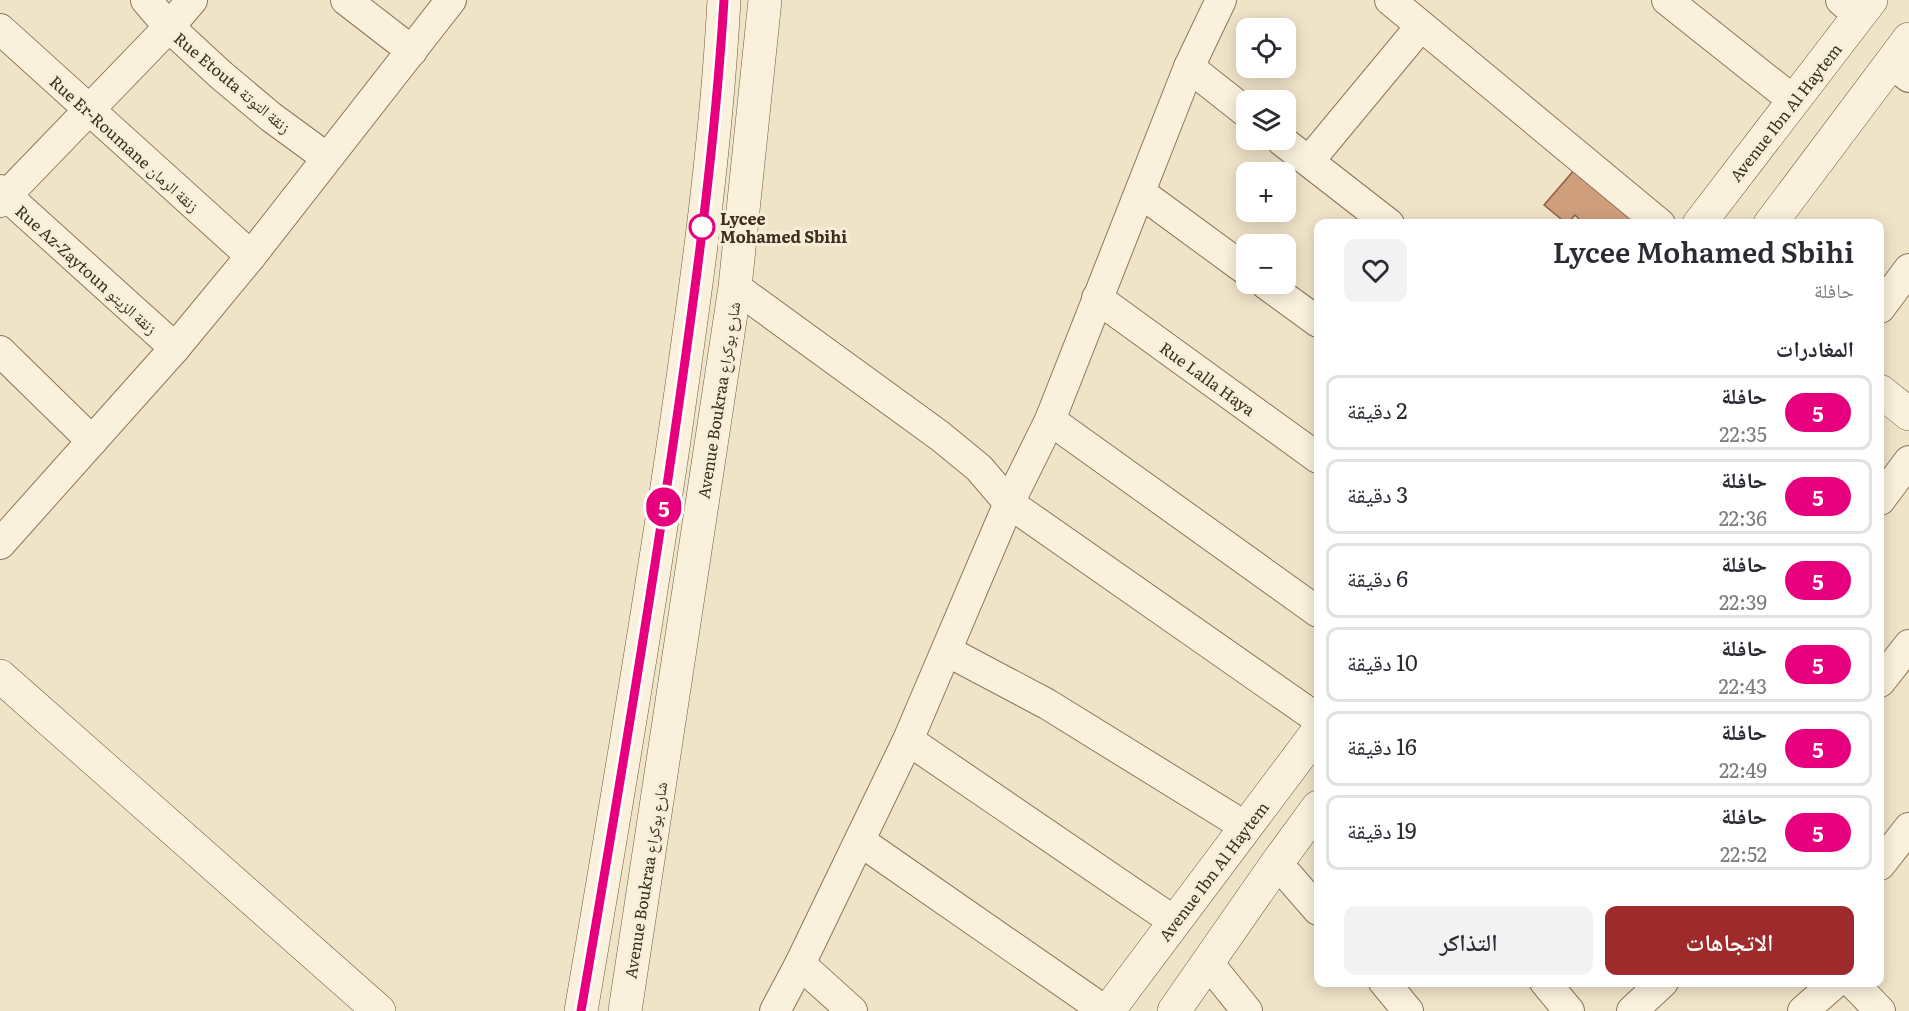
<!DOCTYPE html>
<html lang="ar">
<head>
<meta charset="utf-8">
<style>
	body { margin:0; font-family:Literata,"Noto Naskh Arabic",serif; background:#f2f2f3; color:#2b2b33; direction:rtl; height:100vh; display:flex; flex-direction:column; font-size:22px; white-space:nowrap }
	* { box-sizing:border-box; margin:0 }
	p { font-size:20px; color:#7c7c81 }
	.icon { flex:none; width:33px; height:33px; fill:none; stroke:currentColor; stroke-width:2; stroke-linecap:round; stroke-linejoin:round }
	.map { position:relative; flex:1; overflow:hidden; direction:ltr }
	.drawer { position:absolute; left:1314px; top:219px; width:570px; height:768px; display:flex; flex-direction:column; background:#fff; border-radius:12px; box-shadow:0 3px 15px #0003; direction:rtl }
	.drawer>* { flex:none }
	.badge { padding:0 12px; border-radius:20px; font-size:21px; line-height:39px }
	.tools { position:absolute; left:1236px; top:18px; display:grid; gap:12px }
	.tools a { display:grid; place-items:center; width:60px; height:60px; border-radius:12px; background:#fff; box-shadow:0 3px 15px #0003; font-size:30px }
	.map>.badge { position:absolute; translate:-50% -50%; box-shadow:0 0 0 3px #fff }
	h2 { padding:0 30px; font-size:22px; line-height:54px }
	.round { display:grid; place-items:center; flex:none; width:63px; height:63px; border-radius:12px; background:#f2f2f3 }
	.overview { display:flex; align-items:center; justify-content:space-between; height:102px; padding:0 30px }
	h1 { font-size:28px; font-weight:600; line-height:45px }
	.button { display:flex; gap:12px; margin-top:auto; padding:12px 30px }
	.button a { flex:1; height:69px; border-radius:12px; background:#9e2a2b; color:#fff; font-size:24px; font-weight:600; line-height:69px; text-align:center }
	.button a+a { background:#f2f2f3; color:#2b2b33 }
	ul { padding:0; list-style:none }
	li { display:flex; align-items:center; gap:18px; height:75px; margin:0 12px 9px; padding:0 18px; border:3px solid #e1e1e2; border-radius:12px }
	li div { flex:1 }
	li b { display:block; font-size:22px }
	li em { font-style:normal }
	li .badge { min-width:66px; font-weight:700; text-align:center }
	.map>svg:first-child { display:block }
	.building { fill:#cf9f7d; stroke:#8d5f41; stroke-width:1.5 }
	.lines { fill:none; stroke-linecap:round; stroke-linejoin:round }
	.street-casing { stroke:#8d765c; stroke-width:32 }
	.secondary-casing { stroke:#6f573f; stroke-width:34 }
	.street { stroke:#faf1dc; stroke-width:30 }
	.secondary { stroke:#faf1dc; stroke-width:33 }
	.line-casing { stroke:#fff; stroke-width:14 }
	.line { stroke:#e6007e; stroke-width:9 }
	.stop-dot { fill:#fff; stroke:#e6007e; stroke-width:3 }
	.labels { text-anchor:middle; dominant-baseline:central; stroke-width:6; stroke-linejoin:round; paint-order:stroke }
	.street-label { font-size:16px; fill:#3d2e20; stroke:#f7eed8 }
	.stop-label { font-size:16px; font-weight:bold; fill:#3d2e20; stroke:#f7eed8; text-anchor:start }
</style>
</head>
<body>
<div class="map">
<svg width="1909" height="1011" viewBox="0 0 1909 1011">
	<rect width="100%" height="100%" fill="#f0e4c8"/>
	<polygon class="building" points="1575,169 1631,217 1624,224 1584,224 1575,215 1567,224 1544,205"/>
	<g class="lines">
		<g class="street-casing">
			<g id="street">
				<polyline points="146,0 169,27 221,75 271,117 327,158"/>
				<polyline points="346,0 412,51"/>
				<polyline points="1390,0 1660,224"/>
				<polyline points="1667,0 1794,101"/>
				<polyline points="1841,0 1859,16"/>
				<polyline points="0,29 251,256"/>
				<polyline points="1891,63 1909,77"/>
				<polyline points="1189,67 1246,112"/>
				<polyline points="1281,140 1389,224"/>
				<polyline points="1309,161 1421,26"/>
				<polyline points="0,190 175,348"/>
				<polyline points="1141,193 1246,270"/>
				<polyline points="0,202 169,27 192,0"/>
				<polyline points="1266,284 1318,322"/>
				<polyline points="735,287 940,436 979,468 1009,503 1318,719"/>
				<polyline points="1097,298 1318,458"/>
				<polyline points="1880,308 1909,269"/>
				<polyline points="0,351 92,441"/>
				<polyline points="1050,420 1318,612"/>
				<polyline points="1880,500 1909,461"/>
				<polyline points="0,544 175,348 251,256 451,0"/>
				<polyline points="947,651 1047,704 1246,827"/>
				<polyline points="1880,682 1909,645"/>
				<polyline points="908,740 1175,922"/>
				<polyline points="860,841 1105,1011"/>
				<polyline points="1277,863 1318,910"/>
				<polyline points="1880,865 1909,828"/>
				<polyline points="800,964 852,1011"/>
				<polyline points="1209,964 1247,1011"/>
				<polyline points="1384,982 1408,1011"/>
				<polyline points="1545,982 1569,1011"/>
				<polyline points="1852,982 1880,1011"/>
				<polyline points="775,1011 800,964 908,740 1009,503 1050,420 1189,67 1221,0"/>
				<polyline points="1632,1011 1663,982"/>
				<polyline points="1803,1011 1836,982"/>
			</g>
		</g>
		<g class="secondary-casing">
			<g id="secondary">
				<polyline points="1699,224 1871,0"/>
				<polyline points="1770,224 1909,39"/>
				<polyline points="1880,391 1909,414"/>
				<polyline points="0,676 379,1011"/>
				<path d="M581 1011C613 825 644 640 672 454 694 303 716 152 724 0"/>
				<polyline points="625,1011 735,287 765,0"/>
				<polyline points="1108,1011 1318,731"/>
				<polyline points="1174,1011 1277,863 1318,807"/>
			</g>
		</g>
		<use href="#street" class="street"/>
		<use href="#secondary" class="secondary"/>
	</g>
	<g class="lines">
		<g class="line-casing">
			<path id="line" d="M581 1011C614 820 646 630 674 438 695 293 715 147 724 0"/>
		</g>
		<use href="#line" class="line"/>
	</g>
	<circle class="stop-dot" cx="702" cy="227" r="12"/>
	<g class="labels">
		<g class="street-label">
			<text transform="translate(233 82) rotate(40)">Rue Etouta زنقة التوتة</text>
			<text transform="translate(1785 112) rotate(-52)">Avenue Ibn Al Haytem</text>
			<text transform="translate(125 143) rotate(42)">Rue Er-Roumane زنقة الرمان</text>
			<text transform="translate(87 269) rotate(42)">Rue Az-Zaytoun زنقة الزيتو</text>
			<text transform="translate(1208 378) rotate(36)">Rue Lalla Haya</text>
			<text transform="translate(718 400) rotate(-81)">Avenue Boukraa شارع بوكراع</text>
			<text transform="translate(1213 871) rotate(-53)">Avenue Ibn Al Haytem</text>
			<text transform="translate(645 880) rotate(-81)">Avenue Boukraa شارع بوكراع</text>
		</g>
		<g class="stop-label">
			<text x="720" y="218">Lycee<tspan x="720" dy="18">Mohamed Sbihi</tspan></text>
		</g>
	</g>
</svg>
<div class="tools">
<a><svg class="icon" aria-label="locate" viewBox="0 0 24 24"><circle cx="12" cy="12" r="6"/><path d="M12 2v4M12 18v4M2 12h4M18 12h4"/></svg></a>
<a><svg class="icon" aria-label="layers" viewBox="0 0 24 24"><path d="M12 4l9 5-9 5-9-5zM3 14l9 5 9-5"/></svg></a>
<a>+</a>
<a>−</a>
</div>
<b class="badge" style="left:664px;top:507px;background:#e6007e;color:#fff">5</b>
<section class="drawer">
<div class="overview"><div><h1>Lycee Mohamed Sbihi</h1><p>حافلة</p></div><a class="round"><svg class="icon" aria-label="heart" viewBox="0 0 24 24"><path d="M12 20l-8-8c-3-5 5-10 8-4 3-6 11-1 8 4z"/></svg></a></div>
<h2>المغادرات</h2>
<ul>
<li><span class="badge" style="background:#e6007e;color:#fff">5</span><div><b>حافلة</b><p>22:35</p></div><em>2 دقيقة</em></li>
<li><span class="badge" style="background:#e6007e;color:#fff">5</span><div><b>حافلة</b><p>22:36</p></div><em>3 دقيقة</em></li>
<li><span class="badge" style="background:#e6007e;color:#fff">5</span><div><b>حافلة</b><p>22:39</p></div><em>6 دقيقة</em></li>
<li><span class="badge" style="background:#e6007e;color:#fff">5</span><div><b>حافلة</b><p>22:43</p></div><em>10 دقيقة</em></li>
<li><span class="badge" style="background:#e6007e;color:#fff">5</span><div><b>حافلة</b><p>22:49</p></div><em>16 دقيقة</em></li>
<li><span class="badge" style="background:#e6007e;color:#fff">5</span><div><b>حافلة</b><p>22:52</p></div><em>19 دقيقة</em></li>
</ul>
<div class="button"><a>الاتجاهات</a><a>التذاكر</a></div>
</section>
</div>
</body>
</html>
